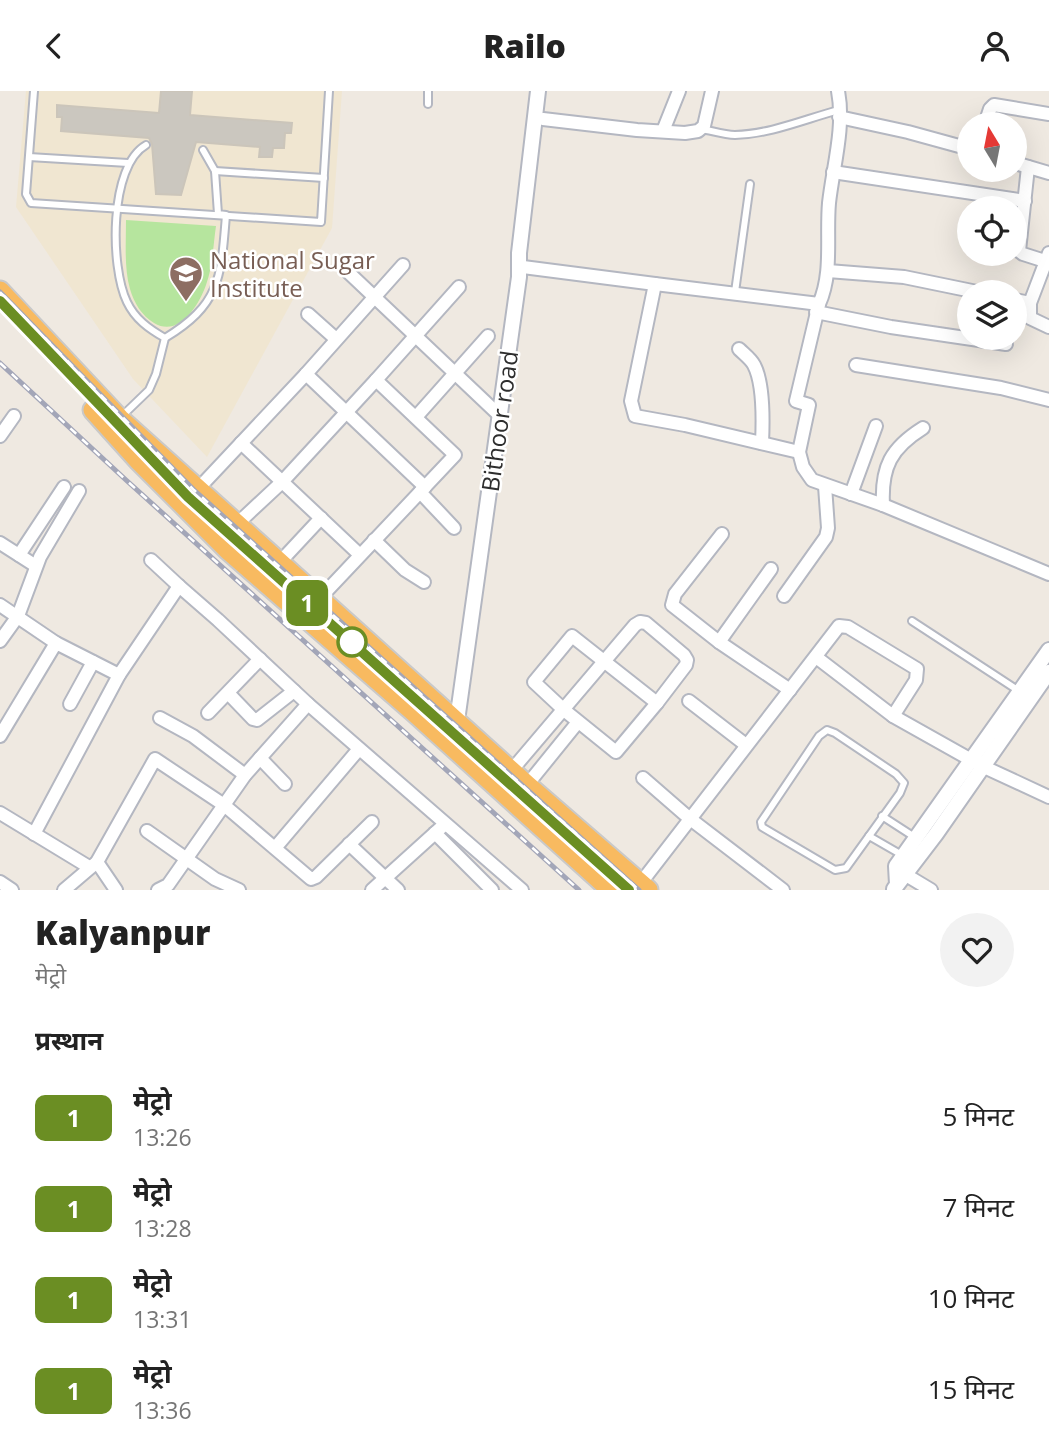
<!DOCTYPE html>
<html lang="hi">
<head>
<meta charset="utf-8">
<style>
	body { margin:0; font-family:"Open Sans","Noto Sans Devanagari",sans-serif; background:#f2f2f2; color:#222; height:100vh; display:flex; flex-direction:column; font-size:26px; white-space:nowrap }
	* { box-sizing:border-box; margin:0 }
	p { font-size:23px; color:#767676 }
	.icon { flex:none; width:38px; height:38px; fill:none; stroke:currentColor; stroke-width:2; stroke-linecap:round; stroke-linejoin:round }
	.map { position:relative; height:799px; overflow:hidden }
	.panel { display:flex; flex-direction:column; background:#fff; flex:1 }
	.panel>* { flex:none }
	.badge { padding:0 14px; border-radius:10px; font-size:24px; line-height:46px }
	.needle { width:46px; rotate:350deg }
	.fabs { position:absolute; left:957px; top:21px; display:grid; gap:14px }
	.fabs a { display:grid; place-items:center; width:70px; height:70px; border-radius:50%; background:#fff; box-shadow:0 7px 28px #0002; font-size:35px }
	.map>.badge { position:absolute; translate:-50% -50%; box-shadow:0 0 0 4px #fff }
	h2 { padding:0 35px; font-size:26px; line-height:63px }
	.round { display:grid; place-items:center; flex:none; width:74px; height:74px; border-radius:37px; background:#f2f2f2 }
	.head { display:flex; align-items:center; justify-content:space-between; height:119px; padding:0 35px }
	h1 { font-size:33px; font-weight:800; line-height:52px }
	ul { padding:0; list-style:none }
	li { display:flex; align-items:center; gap:21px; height:91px; padding:0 35px }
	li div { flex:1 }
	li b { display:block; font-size:26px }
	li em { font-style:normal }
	li .badge { min-width:77px; font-weight:700; text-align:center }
	header { display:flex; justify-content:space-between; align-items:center; height:91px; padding:0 35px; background:#fff; font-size:32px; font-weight:800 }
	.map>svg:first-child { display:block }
	.education { fill:#f0e6d1 }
	.green { fill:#b6e59e }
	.building { fill:#cbc7bf; stroke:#cbc5ba; stroke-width:2 }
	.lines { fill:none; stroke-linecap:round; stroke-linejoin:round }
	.service-casing { stroke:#b4b7c1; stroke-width:10 }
	.minor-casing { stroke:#b4b7c1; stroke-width:16 }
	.tertiary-casing { stroke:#b4b7c1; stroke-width:18 }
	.trunk-casing { stroke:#c9c9c9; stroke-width:23 }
	.service { stroke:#fff; stroke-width:6 }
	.minor { stroke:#fff; stroke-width:12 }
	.tertiary { stroke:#fff; stroke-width:14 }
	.trunk { stroke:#f8ba60; stroke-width:19 }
	.rail-casing { stroke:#a3a6b8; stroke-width:5 }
	.rail { stroke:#fff; stroke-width:2.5; stroke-dasharray:8; stroke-linecap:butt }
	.line-casing { stroke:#fff; stroke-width:16 }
	.line { stroke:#6b8e23; stroke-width:10 }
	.stop-dot { fill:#fff; stroke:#6b8e23; stroke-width:3.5 }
	.labels { text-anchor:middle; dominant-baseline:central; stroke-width:5; stroke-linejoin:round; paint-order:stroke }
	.education-label { font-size:24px; fill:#785e54; stroke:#fff; text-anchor:start }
	.street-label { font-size:24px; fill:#2e2e2e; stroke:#fff }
</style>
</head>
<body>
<header><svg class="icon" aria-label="back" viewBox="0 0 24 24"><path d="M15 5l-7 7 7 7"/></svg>Railo<svg class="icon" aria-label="person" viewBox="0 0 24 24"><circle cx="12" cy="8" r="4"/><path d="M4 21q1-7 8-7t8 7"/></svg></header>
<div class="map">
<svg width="1049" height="799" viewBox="0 0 1049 799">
	<rect width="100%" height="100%" fill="#efe9e1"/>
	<polygon class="education" points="26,0 342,0 332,137 207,366 133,288 16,116"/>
	<path class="green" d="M126 129 216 135C213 155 213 175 206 194 199 214 179 247 154 232 142 225 134 212 130 198 124 177 126 152 126 129Z"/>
	<polygon class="building" points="161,0 192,0 190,24 292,32 291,42 285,42 284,57 273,57 272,66 259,66 260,56 196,51 181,104 156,103 152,53 149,47 61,40 62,26 57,26 57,14 159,22"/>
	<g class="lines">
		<g class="service-casing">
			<g id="service">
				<polyline points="34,0 26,103 31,112 321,131 329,0"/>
				<polyline points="428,13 428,0"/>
				<path d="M702 38C713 40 724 44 735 44 771 43 805 28 839 19"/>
				<path d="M146 54C109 75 110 176 127 211 135 228 149 238 165 247 221 213 221 186 226 124L218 123 215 80 203 59"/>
				<polyline points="29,66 128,72"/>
				<polyline points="215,80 324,87"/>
				<polyline points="735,201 750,93"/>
				<polyline points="121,326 149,299 156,283 165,247"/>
				<polyline points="912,530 1019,600"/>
				<polygon points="827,639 835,642 896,683 904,692 900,702 846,777 835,779 762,736 761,731 819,645"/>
				<polyline points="882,725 916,747"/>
				<polyline points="869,745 902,764"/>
			</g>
		</g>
		<g class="minor-casing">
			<g id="minor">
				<polyline points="839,26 908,41 970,58"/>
				<polyline points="543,28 637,39 685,42 698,40 704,35 712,0"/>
				<polyline points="985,33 990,18 994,14 1049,23"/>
				<polyline points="663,40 679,0"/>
				<polyline points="1015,72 1049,82"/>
				<polyline points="1028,76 1019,160 1023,163 1045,170"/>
				<polyline points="833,81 1025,110"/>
				<polyline points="523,176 655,193 631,310 635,325 685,334 799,361"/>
				<polyline points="828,180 904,186 977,201"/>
				<polyline points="348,181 499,324"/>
				<polyline points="655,193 819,213 796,310 809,314 799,361 803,376 812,389 883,414 1049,483"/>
				<polyline points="1015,209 1030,212 1049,162"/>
				<polyline points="1030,212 1030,227 1049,236"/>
				<path d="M819 213C833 182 826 146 829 112 833 76 845 36 838 0"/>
				<polyline points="816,221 891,236 1006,253"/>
				<polyline points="308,223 336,248"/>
				<path d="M739 258C744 263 751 268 754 274 764 293 763 331 762 352"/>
				<polyline points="856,274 1001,297 1049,309"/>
				<polyline points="306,283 425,396"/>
				<polyline points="376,289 459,196"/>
				<polyline points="416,326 488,245"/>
				<polyline points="0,345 14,325"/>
				<polyline points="241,352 360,464"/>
				<polyline points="198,398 306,283 403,174"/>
				<polyline points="420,401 454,437"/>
				<polyline points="851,403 876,335"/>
				<path d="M883 414C881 376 891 357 923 337"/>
				<polyline points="237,433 282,391 376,289 455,364 320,507"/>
				<polyline points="722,443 675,503 672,514 719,551 790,599"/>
				<polyline points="374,449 405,479 424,491"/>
				<polyline points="0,452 36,475"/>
				<polyline points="19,464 64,396"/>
				<polyline points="151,469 179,495"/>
				<polyline points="280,471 321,427"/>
				<polyline points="784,505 826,446 828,437 825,395"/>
				<polyline points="0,514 56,552"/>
				<polygon points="572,545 657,612 616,661 564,619 534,591"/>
				<polyline points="0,550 18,525 40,466 79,400"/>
				<polyline points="719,551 771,478"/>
				<polyline points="816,566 893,625 982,675 1049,706"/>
				<polyline points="228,602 253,628 257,629 294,600"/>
				<polyline points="689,610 746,654"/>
				<polyline points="70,613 93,571"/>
				<polyline points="208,622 260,568"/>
				<polyline points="160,627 193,645 245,684"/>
				<polyline points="0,645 56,552 119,584"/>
				<polyline points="260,667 285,693"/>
				<polyline points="511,680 635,534 640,531 646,532 684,564 687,569 686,574 657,612"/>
				<polyline points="643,687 689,727 783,799"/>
				<polyline points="527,694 578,631"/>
				<polyline points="0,722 89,776"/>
				<polyline points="147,740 215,788 239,799"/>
				<polyline points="435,742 492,799"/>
				<polyline points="34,743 119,584 179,495 218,529 308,613 522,799"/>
				<polyline points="349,753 398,799"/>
				<polyline points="275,757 359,658"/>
				<polyline points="97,771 116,799"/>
				<polyline points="906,784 931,799"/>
				<polyline points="0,791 12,799"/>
				<polyline points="640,793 839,535 848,536 917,578 916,589 893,625"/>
				<polyline points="64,799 97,771 155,668 224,714 311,788 316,786 372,731"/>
				<polyline points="158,799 168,794 245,684 308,613"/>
				<polyline points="372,799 445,733"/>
			</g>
		</g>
		<g class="tertiary-casing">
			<g id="tertiary">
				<polyline points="456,637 519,186 519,162 538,0"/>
				<polyline points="897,793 896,775 1049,559"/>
				<polyline points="894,798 936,743 1049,581"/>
			</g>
		</g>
		<g class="trunk-casing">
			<g id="trunk">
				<polyline points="0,200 120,328 527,694 648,799"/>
				<polyline points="93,319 138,369 228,459 414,621 611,799"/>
			</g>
		</g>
		<use href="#service" class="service"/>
		<use href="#minor" class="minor"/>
		<use href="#tertiary" class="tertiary"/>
		<use href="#trunk" class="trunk"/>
		<g class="rail-casing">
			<g id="rail">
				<polyline points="0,201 194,399 639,799"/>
				<polyline points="0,272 126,389 579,799"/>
			</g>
		</g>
		<use href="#rail" class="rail"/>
	</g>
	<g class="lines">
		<g class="line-casing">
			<polyline id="line" points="0,210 188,406 629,799"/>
		</g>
		<use href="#line" class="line"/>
	</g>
	<defs>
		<g id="university-pin" transform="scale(1.75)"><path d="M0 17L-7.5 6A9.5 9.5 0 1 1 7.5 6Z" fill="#8d6e63" stroke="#fff"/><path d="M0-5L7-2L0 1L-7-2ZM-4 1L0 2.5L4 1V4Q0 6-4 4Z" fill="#fff"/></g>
	</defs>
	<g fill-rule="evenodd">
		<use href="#university-pin" x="186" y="182"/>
	</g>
	<circle class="stop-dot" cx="352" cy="551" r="14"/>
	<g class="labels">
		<g class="education-label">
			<text x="210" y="168">National Sugar<tspan x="210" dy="28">Institute</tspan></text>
		</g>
		<g class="street-label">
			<text transform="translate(499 330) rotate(-82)">Bithoor road</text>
		</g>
	</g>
</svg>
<div class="fabs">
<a><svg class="needle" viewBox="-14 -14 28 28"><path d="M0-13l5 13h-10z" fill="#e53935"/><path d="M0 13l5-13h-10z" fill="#767676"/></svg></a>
<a><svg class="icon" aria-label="locate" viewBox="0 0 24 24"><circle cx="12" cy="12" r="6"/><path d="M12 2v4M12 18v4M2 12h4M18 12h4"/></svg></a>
<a><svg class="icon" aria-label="layers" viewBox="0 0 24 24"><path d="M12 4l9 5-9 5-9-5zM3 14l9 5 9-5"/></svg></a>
</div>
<b class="badge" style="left:307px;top:512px;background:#6b8e23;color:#fff">1</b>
</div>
<section class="panel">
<div class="head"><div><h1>Kalyanpur</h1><p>मेट्रो</p></div><a class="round"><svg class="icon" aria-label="heart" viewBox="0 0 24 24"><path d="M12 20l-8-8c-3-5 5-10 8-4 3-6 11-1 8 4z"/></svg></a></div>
<h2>प्रस्थान</h2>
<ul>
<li><span class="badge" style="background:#6b8e23;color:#fff">1</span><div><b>मेट्रो</b><p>13:26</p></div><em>5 मिनट</em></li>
<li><span class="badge" style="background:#6b8e23;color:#fff">1</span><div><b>मेट्रो</b><p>13:28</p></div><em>7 मिनट</em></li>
<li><span class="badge" style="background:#6b8e23;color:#fff">1</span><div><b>मेट्रो</b><p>13:31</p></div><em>10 मिनट</em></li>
<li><span class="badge" style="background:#6b8e23;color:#fff">1</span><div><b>मेट्रो</b><p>13:36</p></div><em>15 मिनट</em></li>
</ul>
</section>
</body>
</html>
